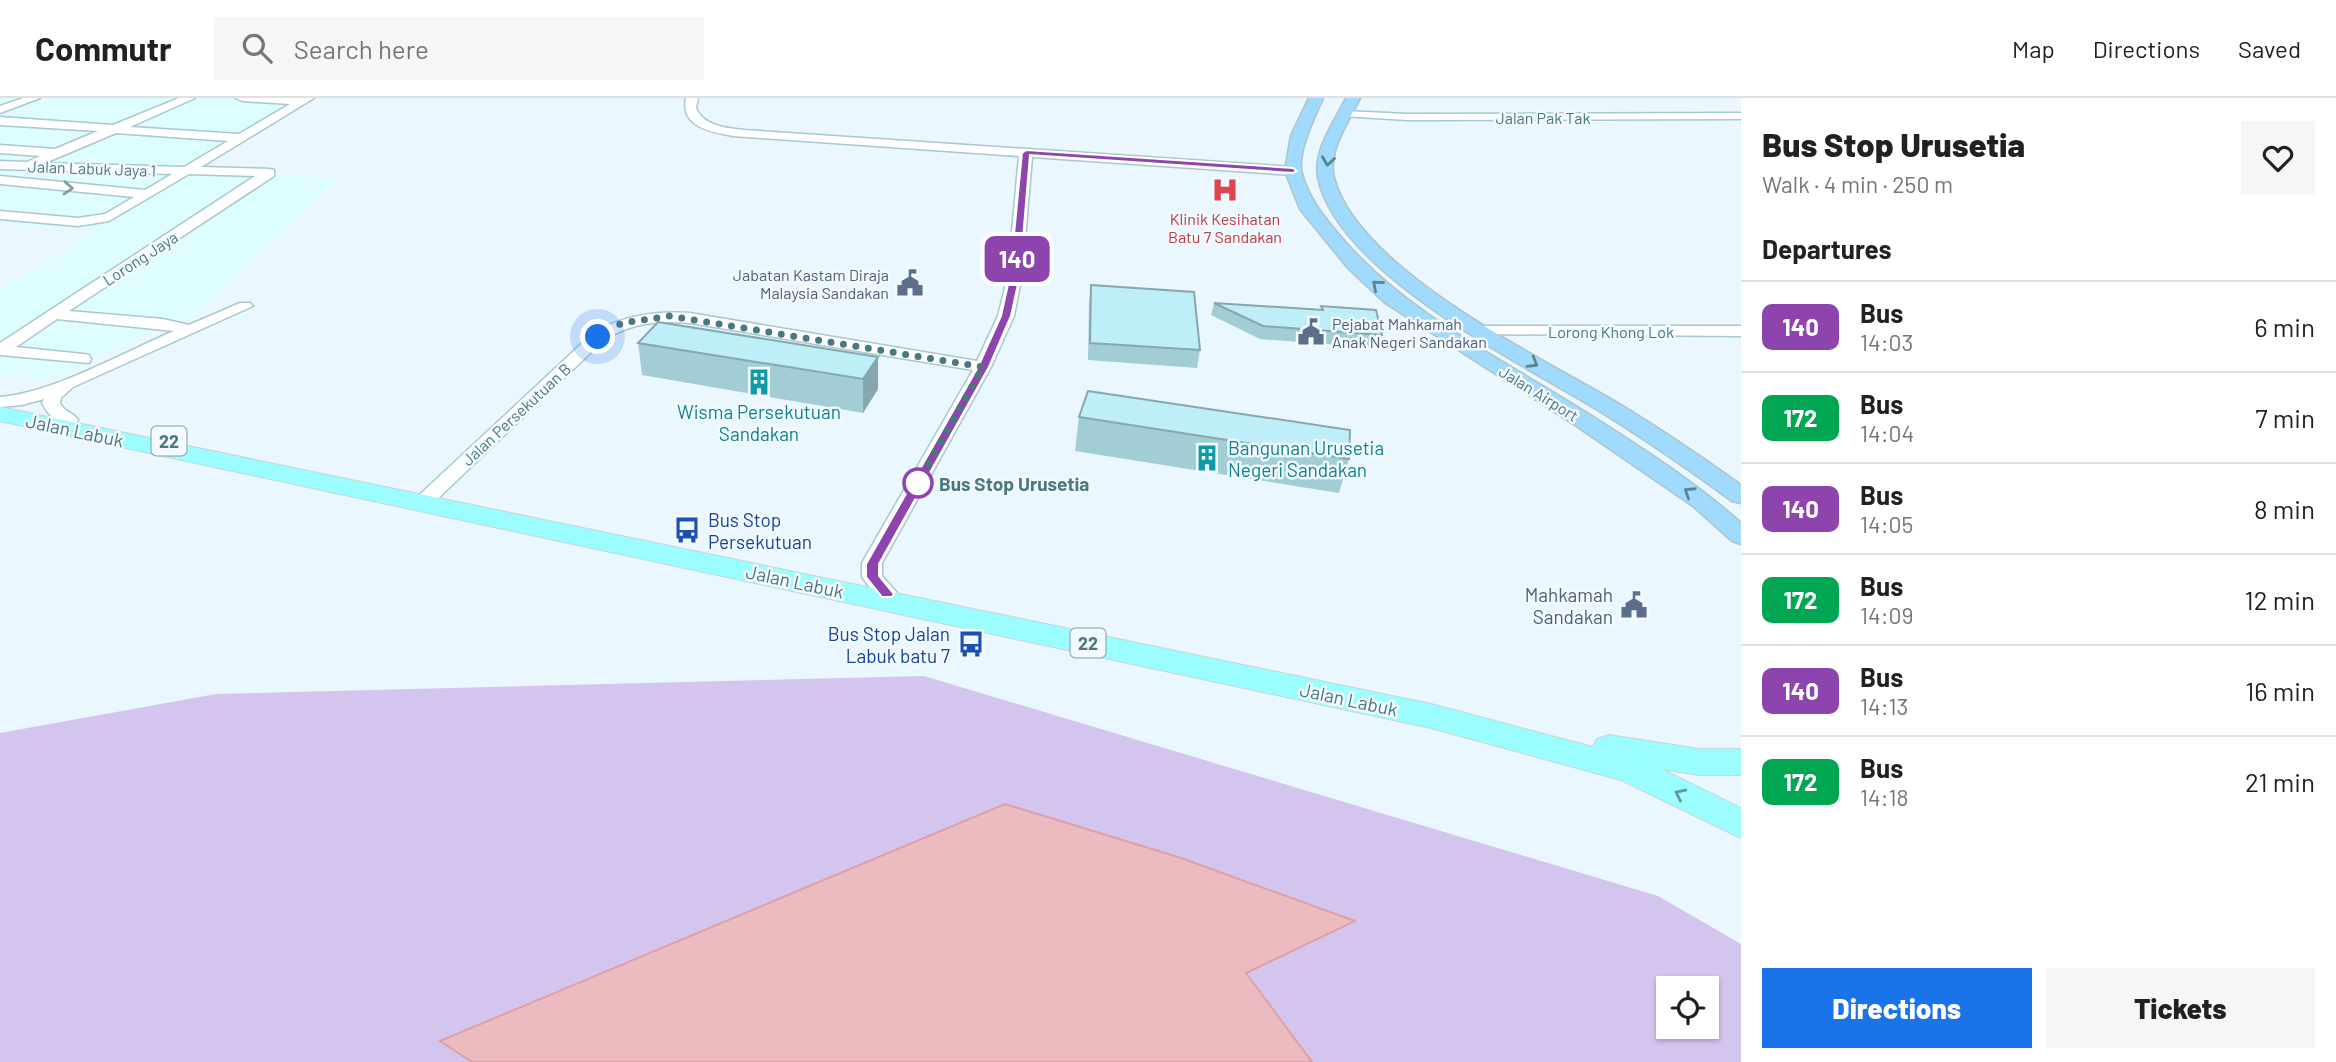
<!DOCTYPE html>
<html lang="en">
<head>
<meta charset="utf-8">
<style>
	body { margin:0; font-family:Barlow,sans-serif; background:#f6f6f6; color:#202124; height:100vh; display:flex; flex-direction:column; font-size:26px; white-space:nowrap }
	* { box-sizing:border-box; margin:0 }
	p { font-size:23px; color:#757577 }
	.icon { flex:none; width:38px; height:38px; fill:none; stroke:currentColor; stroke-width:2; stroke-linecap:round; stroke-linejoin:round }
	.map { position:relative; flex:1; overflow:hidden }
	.panel { display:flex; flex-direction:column; background:#fff; width:595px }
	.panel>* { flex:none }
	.badge { padding:0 14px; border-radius:10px; font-size:24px; line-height:46px }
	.tools { position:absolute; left:1656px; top:878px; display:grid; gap:14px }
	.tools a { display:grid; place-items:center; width:63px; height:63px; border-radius:0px; background:#fff; box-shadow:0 2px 5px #0004; font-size:35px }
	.you { position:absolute; width:35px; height:35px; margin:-18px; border:5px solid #fff; border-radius:50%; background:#1a73e8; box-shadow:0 0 0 10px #1a73e833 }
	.map>.badge { position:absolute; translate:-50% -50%; box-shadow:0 0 0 4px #fff }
	h2 { padding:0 21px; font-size:26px; line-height:63px }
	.round { display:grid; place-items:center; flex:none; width:74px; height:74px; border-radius:0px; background:#f6f6f6 }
	.head { display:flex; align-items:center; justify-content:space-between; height:119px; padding:0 21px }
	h1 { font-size:33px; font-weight:800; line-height:52px }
	.primary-button { display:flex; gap:14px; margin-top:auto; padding:14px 21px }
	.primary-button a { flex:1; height:80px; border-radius:0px; background:#1a73e8; color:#fff; font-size:28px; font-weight:800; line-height:80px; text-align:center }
	.primary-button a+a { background:#f6f6f6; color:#202124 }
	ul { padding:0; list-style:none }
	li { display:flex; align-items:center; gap:21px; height:91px; padding:0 21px; border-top:2px solid #e0e0e0 }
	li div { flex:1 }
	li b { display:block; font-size:26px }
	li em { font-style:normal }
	li .badge { min-width:77px; font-weight:700; text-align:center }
	header { display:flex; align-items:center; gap:42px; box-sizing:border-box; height:98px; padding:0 35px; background:#fff; border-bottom:2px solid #e0e0e0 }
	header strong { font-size:33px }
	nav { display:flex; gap:38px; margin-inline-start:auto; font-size:24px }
	.search { width:490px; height:63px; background:#f6f6f6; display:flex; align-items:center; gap:18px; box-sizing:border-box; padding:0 24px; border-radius:0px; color:#757577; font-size:26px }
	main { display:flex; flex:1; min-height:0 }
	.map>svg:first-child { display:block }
	.commercial { fill:#ddfdff }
	.green { fill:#d4c5ef; fill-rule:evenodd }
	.water { fill:#ecbbc0; stroke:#dfa0a5; stroke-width:2 }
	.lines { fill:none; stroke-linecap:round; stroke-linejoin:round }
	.minor-casing { stroke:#a8c7ce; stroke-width:3 }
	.major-casing { stroke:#afc4c6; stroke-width:3 }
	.highway-casing { stroke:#c8d6d8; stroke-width:2 }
	.minor { fill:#fff; fill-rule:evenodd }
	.major { fill:#a0dbff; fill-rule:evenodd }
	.highway { fill:#9bfdfe; fill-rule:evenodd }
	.wall { fill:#a3cdd4 }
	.shaded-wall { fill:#85a7ad }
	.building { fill:#beeef7; stroke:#85a7ad; stroke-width:2 }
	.oneway { stroke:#568791 }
	.oneway2 { stroke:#80a0a5 }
	.oneway3 { stroke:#5e999e }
	.line { fill:#8e44ad; stroke:#fff; stroke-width:2 }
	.walk { stroke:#49787e; stroke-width:7; stroke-dasharray:0 12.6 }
	.stop-dot { fill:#fff; stroke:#8e44ad; stroke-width:3.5 }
	.labels { text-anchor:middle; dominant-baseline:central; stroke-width:5; stroke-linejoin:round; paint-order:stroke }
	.far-street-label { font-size:16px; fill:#49787e; stroke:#f2faff }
	.far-health-label { font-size:16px; fill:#be3a42; stroke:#f2faff }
	.far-service-label { font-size:16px; fill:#4e5e75; stroke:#f2faff; text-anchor:end }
	.shield { fill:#f2faff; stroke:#7c9fa5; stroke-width:2 }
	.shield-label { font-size:18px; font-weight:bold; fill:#49787e }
	.culture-label { font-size:19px; fill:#0d838f; stroke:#f2faff }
	.street-label { font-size:19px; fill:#49787e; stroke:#f2faff }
	.stop-label { font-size:19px; font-weight:bold; fill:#49787e; stroke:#f2faff; text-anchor:start }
	.transit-label { font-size:19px; fill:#164399; stroke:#f2faff; text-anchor:start }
	.service-label { font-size:19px; fill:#4e5e75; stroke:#f2faff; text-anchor:end }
</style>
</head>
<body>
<header>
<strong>Commutr</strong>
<div class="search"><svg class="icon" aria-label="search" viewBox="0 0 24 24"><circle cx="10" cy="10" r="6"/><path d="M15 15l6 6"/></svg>Search here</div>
<nav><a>Map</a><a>Directions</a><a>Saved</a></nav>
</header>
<main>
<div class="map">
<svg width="1741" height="964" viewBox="0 0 1741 964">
	<rect width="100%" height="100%" fill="#eaf7fe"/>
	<polygon class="commercial" points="0,0 315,0 188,77 341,79 196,215 43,284 0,275 0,192 101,129 64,132 0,126"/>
	<path class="green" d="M924 578 1658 798 1741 846V964H0V635L216 596ZM1668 891H1706V929H1668Z"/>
	<polygon class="water" points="1005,706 1178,759 1355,823 1246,875 1312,964 472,964 440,943"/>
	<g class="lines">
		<g class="minor-casing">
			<g id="minor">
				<polygon points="23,0 40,0 0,15 0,8"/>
				<path d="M179 0H195L130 29 239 36 290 6 242 3 236 0H314L201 69 269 71 274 72V78L69 213 163 221 189 227 240 205H250L253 208 73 289 61 300 60 305C64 314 73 314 78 322L75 326C59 330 49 318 42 305L44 301 22 307 0 309V299C55 294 122 255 174 233L57 221 16 249 83 256 89 257 91 261 89 265 0 257V245L255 78 189 76 109 123 78 128 0 121V113L78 120 105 116 134 99 0 86V78L145 92 172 76 0 71V63L27 64 40 58 0 55V47L55 51 98 33 0 27V19L113 27ZM116 35 228 43 184 69 45 65Z"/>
				<path d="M686 0H698L696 10C703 28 727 30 744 32L1293 69 1299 73 1293 77 1032 59 1022 177 1014 218 991 269 882 465V478L898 496 895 501H879L862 479V465L973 272 690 225C658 222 631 225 604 242L429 409H415L412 405 415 401 592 236C623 217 655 213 690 215L977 263 998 218 1008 177 1019 58 733 38C711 34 680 29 686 0Z"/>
				<polygon points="1346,13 1407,16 1741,15 1741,21 1407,22 1342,18 1340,16"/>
				<polygon points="1481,228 1741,228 1741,238 1475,236 1473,233"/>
			</g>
		</g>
		<g class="major-casing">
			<g id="major">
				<path d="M1309 0H1323C1315 19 1296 55 1302 76 1309 101 1324 119 1340 138 1407 217 1504 262 1590 317 1642 350 1695 384 1741 425V446L1732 443 1693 408 1575 327 1384 204 1348 170 1300 111 1285 73 1291 38Z"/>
				<path d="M1346 0H1360C1349 23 1327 53 1334 80 1358 172 1542 260 1621 307 1662 332 1702 359 1741 387V405L1732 403C1691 373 1649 344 1606 317 1527 268 1336 175 1318 79 1313 52 1335 23 1346 0Z"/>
			</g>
		</g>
		<g class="highway-casing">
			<polygon id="highway" points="0,309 1431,606 1593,649 1597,641 1609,637 1699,651 1741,651 1741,677 1699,677 1661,671 1741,710 1741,740 1621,682 1431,630 0,323"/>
		</g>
		<use href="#minor" class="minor"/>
		<use href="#major" class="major"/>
		<use href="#highway" class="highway"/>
	</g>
	<g class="wall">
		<polygon points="1091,187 1200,252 1197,270 1088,262 1089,204"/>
		<polygon points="1214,205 1321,211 1321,208 1382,237 1379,250 1260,241 1211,217"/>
		<polygon points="638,245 878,259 878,291 863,315 642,277"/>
		<polygon points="1079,319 1349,361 1339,395 1075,353"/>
	</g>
	<polygon class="shaded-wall" points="878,259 878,291 863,315 863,281"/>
	<g class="building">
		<polygon points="1091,187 1194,194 1200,252 1090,245"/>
		<polygon points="1214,205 1323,212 1321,208 1376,212 1382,237 1263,228"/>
		<polygon points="658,224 878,259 863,281 638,245"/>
		<polygon points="1088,293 1350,332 1349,361 1079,319"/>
	</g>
	<defs><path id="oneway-chevron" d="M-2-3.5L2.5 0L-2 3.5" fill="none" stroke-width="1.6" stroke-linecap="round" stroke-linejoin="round" transform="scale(1.75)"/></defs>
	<g class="oneway">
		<use href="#oneway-chevron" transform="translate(1328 63) rotate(98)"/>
		<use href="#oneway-chevron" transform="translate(1377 187) rotate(-139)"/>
		<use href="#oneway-chevron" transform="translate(1533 265) rotate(31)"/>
		<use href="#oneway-chevron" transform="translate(1689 394) rotate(-147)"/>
	</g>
	<use class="oneway2" href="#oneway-chevron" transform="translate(68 90) rotate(4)"/>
	<use class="oneway3" href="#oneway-chevron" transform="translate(1680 696) rotate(-154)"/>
	<polygon class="line" points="1026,52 1293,70 1297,73 1293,75 1030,57 1020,177 1011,218 989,269 879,466 879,478 894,496 892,499 882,499 866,479 866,466 978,269 1001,218 1010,177 1022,55"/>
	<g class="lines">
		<polyline class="walk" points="598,239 622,225 670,218 983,269 918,385"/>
	</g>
	<defs>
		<g id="hospital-bare" transform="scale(2.1)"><path d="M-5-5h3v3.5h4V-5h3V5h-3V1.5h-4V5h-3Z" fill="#e0444e" stroke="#f2faff" stroke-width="2.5" paint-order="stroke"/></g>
		<g id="civic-bare" transform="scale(2.1)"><path d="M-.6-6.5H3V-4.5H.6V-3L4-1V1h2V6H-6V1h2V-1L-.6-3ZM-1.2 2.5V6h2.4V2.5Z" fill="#5c6f8a" stroke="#f2faff" stroke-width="2.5" paint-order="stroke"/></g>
		<g id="building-bare" transform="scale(2.1)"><path d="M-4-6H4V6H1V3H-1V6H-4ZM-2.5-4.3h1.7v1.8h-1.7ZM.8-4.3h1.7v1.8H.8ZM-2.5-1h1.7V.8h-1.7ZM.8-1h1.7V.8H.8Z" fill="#0f9aa8" stroke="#f2faff" stroke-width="2.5" paint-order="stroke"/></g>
		<g id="bus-bare" transform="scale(2.1)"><path d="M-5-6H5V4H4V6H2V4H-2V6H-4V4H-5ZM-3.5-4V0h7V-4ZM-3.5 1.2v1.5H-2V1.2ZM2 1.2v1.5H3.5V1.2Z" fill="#1a4fb4" stroke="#f2faff" stroke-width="2.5" paint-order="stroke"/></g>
	</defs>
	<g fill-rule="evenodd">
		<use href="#hospital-bare" x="1225" y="92"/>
		<use href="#civic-bare" x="910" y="185"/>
		<use href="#civic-bare" x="1311" y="234"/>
		<use href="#building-bare" x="759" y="284"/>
		<use href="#building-bare" x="1207" y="360"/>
		<use href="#bus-bare" x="687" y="432"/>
		<use href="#civic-bare" x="1634" y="507"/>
		<use href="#bus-bare" x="971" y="546"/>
	</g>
	<circle class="stop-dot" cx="918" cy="385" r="14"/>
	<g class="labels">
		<g class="far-street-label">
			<text x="1543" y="19">Jalan Pak Tak</text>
			<text transform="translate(92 70) rotate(2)">Jalan Labuk Jaya 1</text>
			<text transform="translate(140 160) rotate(-33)">Lorong Jaya</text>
			<text x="1611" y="233">Lorong Khong Lok</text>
			<text transform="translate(1539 295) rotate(32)">Jalan Airport</text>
			<text transform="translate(516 316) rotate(-43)">Jalan Persekutuan B</text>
		</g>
		<g class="far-health-label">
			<text x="1225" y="120">Klinik Kesihatan<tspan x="1225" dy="18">Batu 7 Sandakan</tspan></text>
		</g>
		<g class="far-service-label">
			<text x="889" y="176">Jabatan Kastam Diraja<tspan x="889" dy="18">Malaysia Sandakan</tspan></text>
			<text x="1332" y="225" text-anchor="start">Pejabat Mahkamah<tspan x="1332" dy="18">Anak Negeri Sandakan</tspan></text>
		</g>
		<g class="shield">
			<rect x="151.5" y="328.5" width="35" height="29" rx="5"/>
			<rect x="1070.5" y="530.5" width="35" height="29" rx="5"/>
		</g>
		<g class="shield-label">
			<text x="169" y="343">22</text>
			<text x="1088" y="545">22</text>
		</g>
		<g class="culture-label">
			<text x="759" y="313">Wisma Persekutuan<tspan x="759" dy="22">Sandakan</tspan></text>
			<text x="1228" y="349" text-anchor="start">Bangunan Urusetia<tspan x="1228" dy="22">Negeri Sandakan</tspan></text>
		</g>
		<g class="street-label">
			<text transform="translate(75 332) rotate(12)">Jalan Labuk</text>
			<text transform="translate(795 483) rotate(12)">Jalan Labuk</text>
			<text transform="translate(1349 601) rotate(12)">Jalan Labuk</text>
		</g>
		<g class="stop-label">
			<text x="939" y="385">Bus Stop Urusetia</text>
		</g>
		<g class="transit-label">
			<text x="708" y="421">Bus Stop<tspan x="708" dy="22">Persekutuan</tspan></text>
			<text x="950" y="535" text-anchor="end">Bus Stop Jalan<tspan x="950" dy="22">Labuk batu 7</tspan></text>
		</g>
		<g class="service-label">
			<text x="1613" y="496">Mahkamah<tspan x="1613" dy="22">Sandakan</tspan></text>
		</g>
	</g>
</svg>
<div class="tools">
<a><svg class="icon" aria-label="locate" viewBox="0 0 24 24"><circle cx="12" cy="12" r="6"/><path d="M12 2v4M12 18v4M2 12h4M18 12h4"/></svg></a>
</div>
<div class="you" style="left:598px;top:239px"></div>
<b class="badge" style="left:1017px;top:161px;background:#8e44ad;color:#fff">140</b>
</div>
<section class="panel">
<div class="head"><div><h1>Bus Stop Urusetia</h1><p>Walk · 4 min · 250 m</p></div><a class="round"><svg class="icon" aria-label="heart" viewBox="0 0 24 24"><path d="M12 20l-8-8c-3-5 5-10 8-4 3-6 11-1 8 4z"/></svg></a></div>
<h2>Departures</h2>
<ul>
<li><span class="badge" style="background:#8e44ad;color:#fff">140</span><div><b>Bus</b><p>14:03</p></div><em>6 min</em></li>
<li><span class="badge" style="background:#00a651;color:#fff">172</span><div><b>Bus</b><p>14:04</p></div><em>7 min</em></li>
<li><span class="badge" style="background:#8e44ad;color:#fff">140</span><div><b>Bus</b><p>14:05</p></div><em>8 min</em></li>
<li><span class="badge" style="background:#00a651;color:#fff">172</span><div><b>Bus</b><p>14:09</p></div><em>12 min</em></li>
<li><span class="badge" style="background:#8e44ad;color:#fff">140</span><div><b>Bus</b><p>14:13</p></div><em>16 min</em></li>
<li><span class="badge" style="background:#00a651;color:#fff">172</span><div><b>Bus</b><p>14:18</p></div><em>21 min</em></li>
</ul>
<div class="primary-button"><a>Directions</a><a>Tickets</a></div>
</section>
</main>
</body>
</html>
